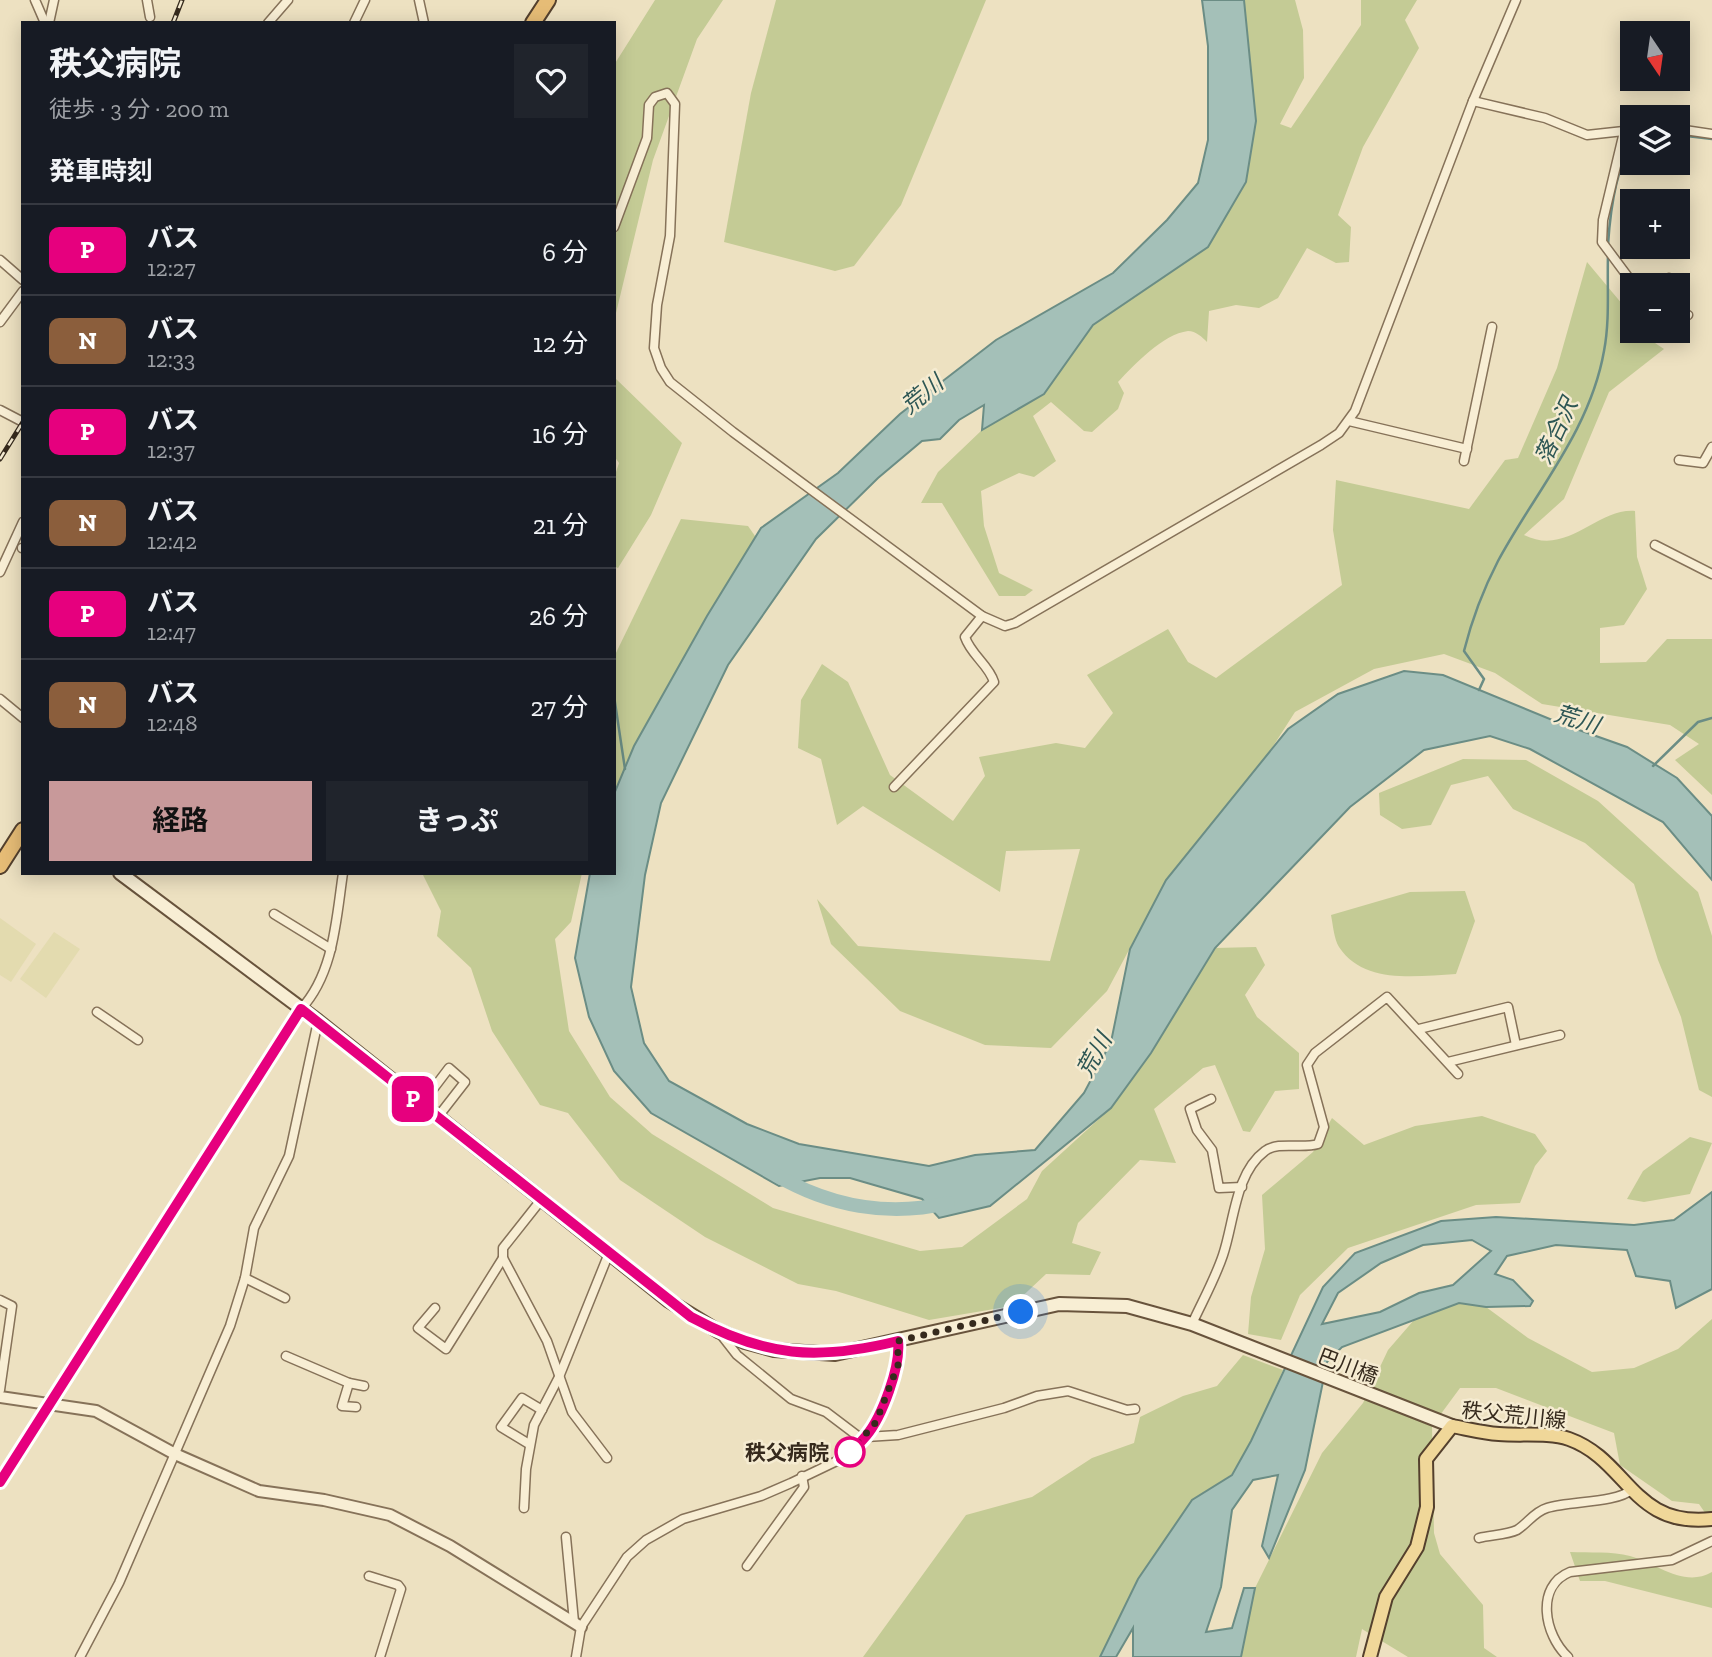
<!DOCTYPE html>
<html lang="ja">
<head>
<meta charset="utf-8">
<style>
	body { margin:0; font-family:"Zilla Slab","Noto Sans JP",serif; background:#20242c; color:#f1f3f6; height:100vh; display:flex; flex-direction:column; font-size:26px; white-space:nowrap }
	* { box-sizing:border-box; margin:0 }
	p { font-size:23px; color:#9ea1a6 }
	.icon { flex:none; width:38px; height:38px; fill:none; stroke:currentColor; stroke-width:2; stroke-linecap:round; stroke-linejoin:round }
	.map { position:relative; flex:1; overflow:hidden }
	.drawer { position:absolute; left:21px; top:21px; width:595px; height:854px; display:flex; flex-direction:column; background:#171b24; border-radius:0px; box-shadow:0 4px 18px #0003 }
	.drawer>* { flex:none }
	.badge { padding:0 14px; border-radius:10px; font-size:24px; line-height:46px }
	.needle { width:46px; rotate:167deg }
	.fabs { position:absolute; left:1620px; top:21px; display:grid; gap:14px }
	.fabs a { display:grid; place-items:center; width:70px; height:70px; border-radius:0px; background:#171b24; box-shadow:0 4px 18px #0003; font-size:35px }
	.you { position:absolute; width:35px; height:35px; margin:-18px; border:5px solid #fff; border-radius:50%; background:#1a73e8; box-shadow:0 0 0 10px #1a73e833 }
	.map>.badge { position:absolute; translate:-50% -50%; box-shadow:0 0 0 4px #fff }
	h2 { padding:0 28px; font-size:26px; line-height:63px }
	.round { display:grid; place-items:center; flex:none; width:74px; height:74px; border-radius:0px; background:#20242c }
	.headline { display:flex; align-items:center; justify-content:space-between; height:119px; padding:0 28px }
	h1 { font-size:33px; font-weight:700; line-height:52px }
	.primary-button { display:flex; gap:14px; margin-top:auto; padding:14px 28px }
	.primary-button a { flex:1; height:80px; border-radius:0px; background:#c8999a; color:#111; font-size:28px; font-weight:700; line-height:80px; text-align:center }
	.primary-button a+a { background:#20242c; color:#f1f3f6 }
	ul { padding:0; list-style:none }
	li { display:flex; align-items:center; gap:21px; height:91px; padding:0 28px; border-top:2px solid #363941 }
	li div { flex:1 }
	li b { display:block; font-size:26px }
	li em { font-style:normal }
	li .badge { min-width:77px; font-weight:700; text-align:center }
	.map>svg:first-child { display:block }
	.farmland { fill:#e3dbaf }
	.green { fill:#c4cb95 }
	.water { fill:#a4c0b8; stroke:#6b8d85; stroke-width:2; fill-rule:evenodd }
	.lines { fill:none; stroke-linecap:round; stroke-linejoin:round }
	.stream { stroke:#6b8d85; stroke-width:2.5 }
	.river { stroke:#a4c0b8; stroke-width:14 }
	.minor-casing { stroke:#867259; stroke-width:11 }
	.tertiary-casing { stroke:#867259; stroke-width:14 }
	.secondary-casing { stroke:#68533c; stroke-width:16 }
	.primary-casing { stroke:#54402d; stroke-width:16 }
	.trunk-casing { stroke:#54402d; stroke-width:18 }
	.minor { stroke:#f8eed4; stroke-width:8 }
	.tertiary { stroke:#f8eed4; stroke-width:10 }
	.secondary { stroke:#f8eed4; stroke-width:12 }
	.primary { stroke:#f0d799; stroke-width:12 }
	.trunk { stroke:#e6bc76; stroke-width:14 }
	.rail-casing { stroke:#362a1d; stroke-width:5 }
	.rail { stroke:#f5ebd1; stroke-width:2.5; stroke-dasharray:8; stroke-linecap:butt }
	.line-casing { stroke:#fff; stroke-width:16 }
	.line { stroke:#e6007e; stroke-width:10 }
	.walk { stroke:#362a1d; stroke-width:7; stroke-dasharray:0 12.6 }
	.stop-dot { fill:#fff; stroke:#e6007e; stroke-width:3.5 }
	.labels { text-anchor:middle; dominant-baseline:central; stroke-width:5; stroke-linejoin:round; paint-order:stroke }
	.street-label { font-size:21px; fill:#362a1d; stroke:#f5ebd1 }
	.stop-label { font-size:21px; font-weight:bold; fill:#362a1d; stroke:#f5ebd1; text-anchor:end }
	.water-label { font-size:23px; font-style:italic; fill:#2d5654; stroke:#f5ebd1 }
</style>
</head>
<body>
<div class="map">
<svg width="1712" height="1657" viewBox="0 0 1712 1657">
	<rect width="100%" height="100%" fill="#ede1c1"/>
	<g class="farmland">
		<polygon points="0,918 36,944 11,982 0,975"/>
		<polygon points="54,932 80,949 46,998 20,979"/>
	</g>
	<g class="green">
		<polygon points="655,0 723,0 697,39 653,160 616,313 614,339 614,65"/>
		<polygon points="776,0 986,0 901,205 854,266 835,271 724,242 751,93"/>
		<path d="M1244 0H1295L1303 30 1304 78 1280 124 1291 128 1361 25V0H1417L1405 20 1419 48 1363 147 1338 215 1351 227 1349 262 1336 263 1307 248 1278 298 1259 308 1236 305 1209 311 1207 342C1202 337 1196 331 1188 331 1163 334 1134 365 1118 382L1124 393 1118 409 1092 432 1084 431 1051 402 1033 416 1056 461 1034 477 1019 473 981 491 984 526 999 573 1033 590 1025 596H999L942 503H921L938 472 982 430 1044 394 1093 325 1208 247 1246 182 1256 121Z"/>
		<path d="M1587 262 1623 305 1622 321 1664 349 1609 392 1564 499 1524 535C1568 557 1596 508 1635 511L1637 557 1647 589 1624 625 1600 628V663L1646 662 1667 639H1712V795L1675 760 1699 744 1670 725 1542 704 1495 673 1444 654 1374 669 1295 712 1268 754 1168 877 1107 991 1051 1048 985 1045 900 1011 831 944 817 899 858 946 1050 961 1080 849 1006 851 1000 892 863 806 837 825 821 759 798 748 801 700 822 664 848 682 890 775 953 821 985 776 979 757 1056 743 1085 748 1113 713 1087 675 1168 629 1188 662 1216 678 1342 585 1333 530 1336 480 1469 509 1505 460 1518 458 1557 368Z"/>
		<polygon points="614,377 682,443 651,515 618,568 614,566 614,478 619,463 614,456"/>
		<polygon points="681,519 748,526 762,546 614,798 614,657"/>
		<polygon points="1463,759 1526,760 1598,801 1698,892 1712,936 1712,1097 1699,1090 1681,1017 1658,960 1634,884 1585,843 1513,809 1488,776 1451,785 1431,825 1402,829 1380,815 1379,793"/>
		<polygon points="422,873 582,873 571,922 555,939 569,1031 610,1097 652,1134 773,1208 920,1251 962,1247 1027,1199 1042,1171 1111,1108 1151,1053 1215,948 1256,947 1265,965 1245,995 1257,1017 1299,1053 1299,1089 1275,1091 1250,1132 1243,1131 1215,1065 1203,1068 1154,1109 1176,1163 1140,1160 1078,1223 1072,1243 1101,1252 1090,1275 1046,1274 1012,1306 929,1320 836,1291 798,1284 705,1237 620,1180 568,1113 540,1105 492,1031 471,968 437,936 441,911"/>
		<path d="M1465 891 1475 921 1456 974C1417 976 1364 985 1339 947 1334 939 1333 925 1331 915L1410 892Z"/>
		<polygon points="1482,1116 1535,1134 1547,1151 1535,1166 1520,1203 1476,1205 1348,1248 1300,1295 1281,1340 1248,1334 1251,1297 1265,1249 1262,1195 1313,1152 1332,1118 1364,1145 1415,1126"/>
		<polygon points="1690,1137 1712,1143 1690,1194 1644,1202 1627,1199 1643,1171"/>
		<polygon points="1459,1303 1486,1307 1528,1338 1592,1372 1634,1368 1678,1349 1712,1319 1712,1523 1699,1504 1672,1501 1620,1465 1614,1433 1496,1388 1460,1388 1432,1426 1434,1533 1440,1554 1483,1605 1484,1648 1497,1657 1408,1657 1362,1629 1356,1657 1241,1657 1255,1588 1322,1453 1363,1403 1388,1350 1414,1320"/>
		<polygon points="1243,1355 1283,1370 1251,1442 1231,1475 1192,1500 1138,1579 1100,1657 863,1657 966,1515 1032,1497 1092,1458 1134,1443 1140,1417 1183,1396 1217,1386"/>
		<path d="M1570 1552C1589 1553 1612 1551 1630 1556 1658 1564 1684 1588 1712 1572V1608L1605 1581H1580Z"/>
	</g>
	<g class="water">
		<polygon points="1202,0 1244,0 1256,121 1246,182 1208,247 1093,325 1044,394 982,430 984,405 959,420 940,439 922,441 878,478 816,539 728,665 661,803 645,875 631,987 644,1043 669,1081 747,1124 799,1144 929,1166 975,1155 1035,1150 1084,1093 1111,1042 1130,949 1166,880 1288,729 1338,694 1404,671 1443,675 1562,724 1627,747 1677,778 1712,816 1712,880 1663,822 1530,749 1490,736 1424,750 1350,807 1215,948 1151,1053 1111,1108 990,1206 939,1218 922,1199 850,1178 820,1178 779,1186 651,1113 614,1071 589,1017 575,958 590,873 614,873 614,794 634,746 707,616 761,528 838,473 900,414 996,340 1113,273 1167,220 1198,183 1208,140 1208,46"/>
		<path d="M1712 1192V1289L1676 1308 1670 1281 1636 1276 1627 1250 1556 1245 1507 1256 1495 1274 1513 1280 1533 1301 1530 1306 1486 1307 1459 1303 1342 1347 1327 1362 1305 1470 1269 1558 1262 1546 1278 1475 1253 1480 1232 1510 1221 1587 1206 1632 1232 1628 1244 1588H1255L1241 1657H1133V1628L1116 1657H1100L1138 1579 1192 1500 1232 1475 1251 1441 1323 1287 1355 1253 1441 1221 1496 1217 1634 1225 1674 1220ZM1472 1240 1491 1251 1453 1285 1419 1293 1380 1312 1322 1324 1338 1293 1381 1263 1423 1245Z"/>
	</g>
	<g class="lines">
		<g class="stream">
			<polyline points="1678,135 1712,139"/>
			<path d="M1608 245C1610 213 1616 168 1633 140"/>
			<path d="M1479 690 1484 679 1464 651C1472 619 1483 590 1498 561 1535 492 1590 431 1604 351 1610 320 1607 287 1608 255"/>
			<polyline points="614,696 625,769"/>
			<polyline points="1653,766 1698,722 1712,718"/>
		</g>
		<path class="river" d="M776 1175C829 1206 888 1217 948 1203"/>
		<g class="minor-casing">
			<g id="minor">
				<polyline points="35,0 45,23"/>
				<polyline points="147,0 150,17"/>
				<polyline points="419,0 424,23"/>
				<polyline points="49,23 54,0"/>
				<polyline points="268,23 288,0"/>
				<polyline points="354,23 365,0"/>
				<polyline points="1473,101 1545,118 1587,135 1633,130"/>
				<polyline points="1678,129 1712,134"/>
				<polyline points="1624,132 1603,220 1602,242 1634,285"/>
				<polyline points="614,227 647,138 649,105 655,97 667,93 675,104 670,236 657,305 654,348 661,368 670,382 733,432 982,616 1005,626 1015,623 1321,445 1339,433 1355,411 1473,101 1516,0"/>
				<polyline points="0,260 23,280"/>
				<polyline points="1667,285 1669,278"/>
				<polyline points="1678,311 1688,315"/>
				<polyline points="0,322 23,291"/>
				<polyline points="0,410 23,422"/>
				<polyline points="1349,421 1467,449"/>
				<polyline points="1679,460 1703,463 1712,447"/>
				<polyline points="1464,461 1492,327"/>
				<polyline points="1655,545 1712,574"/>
				<polyline points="22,548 23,548"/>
				<polyline points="0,572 23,522"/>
				<polyline points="0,699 23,718"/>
				<path d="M894 787 994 682C989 665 971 655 965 637L982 616"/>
				<polyline points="274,914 331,949"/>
				<path d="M301 1009C334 973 336 920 343 873"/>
				<polyline points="97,1012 138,1040"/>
				<polyline points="1419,1029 1508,1007 1516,1045"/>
				<polyline points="1448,1062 1560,1035"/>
				<polyline points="1211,1099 1190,1109 1197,1130 1212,1150 1219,1188 1242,1187"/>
				<polyline points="421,1105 449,1068 465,1082 437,1118"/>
				<polyline points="541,1200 503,1248 503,1258 547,1341 572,1412 607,1458"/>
				<polyline points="245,1278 285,1298"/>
				<polyline points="0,1300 12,1306 0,1390"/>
				<polyline points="435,1308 418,1328 446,1349 503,1258"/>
				<path d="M1192 1324C1202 1302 1215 1279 1223 1255 1234 1223 1235 1173 1265 1151 1278 1141 1302 1149 1318 1144L1324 1127 1307 1065 1315 1053 1387 997 1458 1074"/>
				<polyline points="719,1332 737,1355 791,1399 826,1412 863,1440"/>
				<polyline points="286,1356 349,1383 364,1386"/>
				<polyline points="349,1383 342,1406 356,1407"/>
				<polyline points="866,1437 898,1435 1004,1408 1037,1396 1068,1391 1127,1410 1135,1409"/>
				<polyline points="529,1444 501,1427 522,1398 542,1410"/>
				<polyline points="524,1508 526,1469 534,1425 559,1377 609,1253"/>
				<polyline points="566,1537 574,1622"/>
				<path d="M1479 1538C1490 1535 1507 1535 1517 1530 1528 1523 1534 1512 1547 1508 1570 1501 1616 1503 1631 1490"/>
				<polyline points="747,1566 804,1487 802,1476"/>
				<polyline points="369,1576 398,1585 401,1589 380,1657"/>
				<polyline points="80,1657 119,1583 230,1326 245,1278 254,1228 289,1156 318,1021"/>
				<polyline points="576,1657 581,1627 627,1557 646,1540 683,1519 761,1496 791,1483 841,1459 863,1440 876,1422 898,1365 898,1341"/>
				<path d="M1568 1657C1544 1635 1535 1586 1570 1572L1672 1560 1712 1541"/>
			</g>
		</g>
		<g class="tertiary-casing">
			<g id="tertiary">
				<polyline points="0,1397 96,1411 175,1454 259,1491 324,1500 390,1515 450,1546 581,1627"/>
				<polyline points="0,1482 301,1009"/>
			</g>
		</g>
		<g class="secondary-casing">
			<polyline id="secondary" points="120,873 318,1021 669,1301 718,1331 745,1342 774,1350 835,1354 1059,1304 1127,1306 1192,1324 1452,1426"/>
		</g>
		<g class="primary-casing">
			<path id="primary" d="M1370 1657 1386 1597 1417 1547 1427 1507 1426 1459 1452 1426C1468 1429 1483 1433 1499 1434 1521 1436 1548 1432 1569 1439 1628 1460 1632 1528 1712 1519"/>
		</g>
		<g class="trunk-casing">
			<g id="trunk">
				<polyline points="533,23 548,0"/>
				<polyline points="0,866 23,830"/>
			</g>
		</g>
		<use href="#minor" class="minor"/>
		<use href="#tertiary" class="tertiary"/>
		<use href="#secondary" class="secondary"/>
		<use href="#primary" class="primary"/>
		<use href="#trunk" class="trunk"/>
		<g class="rail-casing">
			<g id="rail">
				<polyline points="173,23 182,0"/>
				<polyline points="0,459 23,422"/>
			</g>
		</g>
		<use href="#rail" class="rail"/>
	</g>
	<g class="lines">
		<g class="line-casing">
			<path id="line" d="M0 1482 301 1009 691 1317C765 1357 817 1361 898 1341 901 1366 882 1417 866 1436 859 1445 850 1452 841 1459"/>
		</g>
		<use href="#line" class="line"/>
		<polyline class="walk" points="850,1452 876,1422 898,1365 898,1341 1021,1312"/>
	</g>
	<circle class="stop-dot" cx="850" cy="1452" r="14"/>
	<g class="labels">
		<g class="street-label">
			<text transform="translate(1348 1366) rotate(21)">巴川橋</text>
			<text transform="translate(1514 1415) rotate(6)">秩父荒川線</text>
		</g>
		<g class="stop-label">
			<text x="829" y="1452">秩父病院</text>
		</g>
		<g class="water-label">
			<text transform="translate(922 394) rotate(-39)">荒川</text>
			<text transform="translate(1556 431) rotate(-65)">落合沢</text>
			<text transform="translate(1577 719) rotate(17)">荒川</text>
			<text transform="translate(1094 1055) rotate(-61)">荒川</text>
		</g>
	</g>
</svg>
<div class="fabs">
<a><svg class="needle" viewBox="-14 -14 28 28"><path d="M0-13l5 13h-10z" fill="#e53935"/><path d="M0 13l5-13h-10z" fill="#9ea1a6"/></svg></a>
<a><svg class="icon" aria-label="layers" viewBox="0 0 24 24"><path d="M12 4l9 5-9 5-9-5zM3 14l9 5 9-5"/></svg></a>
<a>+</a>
<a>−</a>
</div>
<div class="you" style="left:1021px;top:1312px"></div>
<b class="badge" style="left:413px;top:1099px;background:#e6007e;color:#fff">P</b>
<section class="drawer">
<div class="headline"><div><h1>秩父病院</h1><p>徒歩 · 3 分 · 200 m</p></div><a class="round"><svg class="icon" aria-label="heart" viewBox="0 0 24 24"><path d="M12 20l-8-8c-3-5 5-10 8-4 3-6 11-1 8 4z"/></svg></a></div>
<h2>発車時刻</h2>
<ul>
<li><span class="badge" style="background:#e6007e;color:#fff">P</span><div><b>バス</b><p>12:27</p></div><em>6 分</em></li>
<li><span class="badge" style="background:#8b5e3c;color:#fff">N</span><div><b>バス</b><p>12:33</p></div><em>12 分</em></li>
<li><span class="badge" style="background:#e6007e;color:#fff">P</span><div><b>バス</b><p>12:37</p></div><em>16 分</em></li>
<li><span class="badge" style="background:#8b5e3c;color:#fff">N</span><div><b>バス</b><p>12:42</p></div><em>21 分</em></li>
<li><span class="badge" style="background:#e6007e;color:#fff">P</span><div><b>バス</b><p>12:47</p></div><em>26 分</em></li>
<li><span class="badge" style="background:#8b5e3c;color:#fff">N</span><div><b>バス</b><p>12:48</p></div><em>27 分</em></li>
</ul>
<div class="primary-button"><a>経路</a><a>きっぷ</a></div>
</section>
</div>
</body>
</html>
